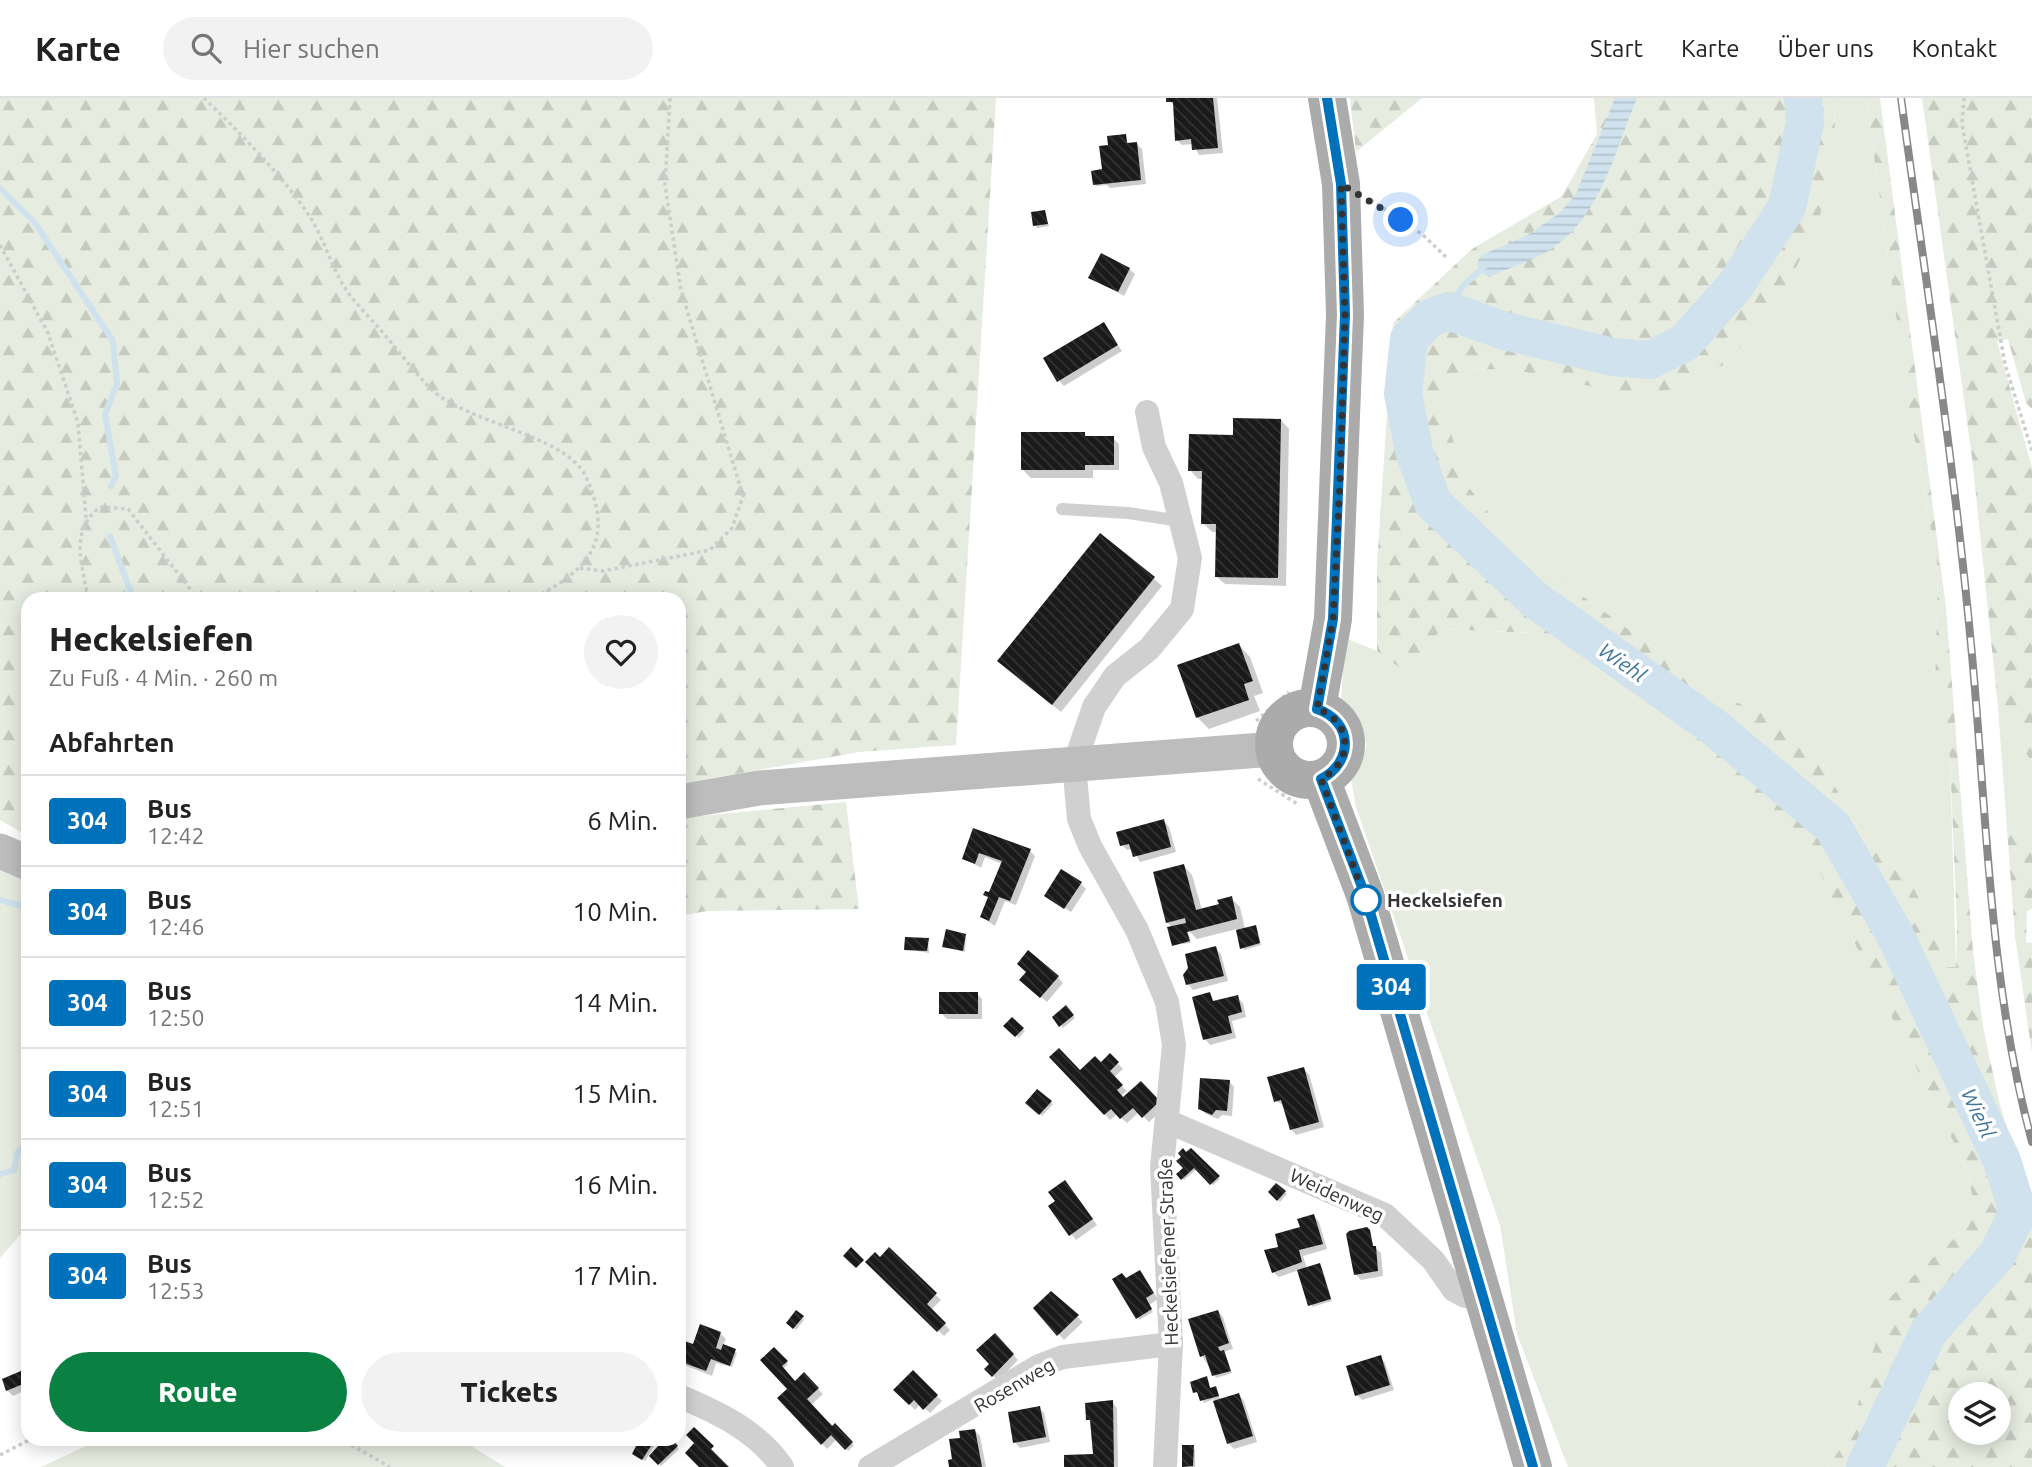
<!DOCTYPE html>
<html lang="de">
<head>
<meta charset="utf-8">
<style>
	body { margin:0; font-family:Ubuntu,sans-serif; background:#f2f2f2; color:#222; height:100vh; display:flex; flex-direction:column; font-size:26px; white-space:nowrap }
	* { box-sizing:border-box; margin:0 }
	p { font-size:23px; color:#767676 }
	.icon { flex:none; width:38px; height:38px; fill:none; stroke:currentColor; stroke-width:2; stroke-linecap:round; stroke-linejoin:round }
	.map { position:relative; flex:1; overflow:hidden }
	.details { position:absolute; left:21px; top:494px; width:665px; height:854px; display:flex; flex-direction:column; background:#fff; border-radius:21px; box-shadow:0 4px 18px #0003 }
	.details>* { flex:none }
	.badge { padding:0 14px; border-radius:5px; font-size:24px; line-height:46px }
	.buttons { position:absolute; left:1948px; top:1284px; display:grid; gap:14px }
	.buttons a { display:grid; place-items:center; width:63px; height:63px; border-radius:50%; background:#fff; box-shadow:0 4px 18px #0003; font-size:35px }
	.you { position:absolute; width:35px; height:35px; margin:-18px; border:5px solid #fff; border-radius:50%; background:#1a73e8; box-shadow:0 0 0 10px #1a73e833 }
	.map>.badge { position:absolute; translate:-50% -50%; box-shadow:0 0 0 4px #fff }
	h2 { padding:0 28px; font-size:26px; line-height:63px }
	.round { display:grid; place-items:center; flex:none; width:74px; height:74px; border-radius:37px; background:#f2f2f2 }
	.headline { display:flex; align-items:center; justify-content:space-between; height:119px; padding:0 28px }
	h1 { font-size:33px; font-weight:800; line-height:52px }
	.primary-button { display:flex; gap:14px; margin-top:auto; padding:14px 28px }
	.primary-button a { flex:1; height:80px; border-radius:42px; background:#0b8043; color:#fff; font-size:28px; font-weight:800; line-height:80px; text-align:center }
	.primary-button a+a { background:#f2f2f2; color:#222 }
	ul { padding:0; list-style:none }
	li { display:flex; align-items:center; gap:21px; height:91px; padding:0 28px; border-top:2px solid #e0e0e0 }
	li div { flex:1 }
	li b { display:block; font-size:26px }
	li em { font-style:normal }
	li .badge { min-width:77px; font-weight:700; text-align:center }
	header { display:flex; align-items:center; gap:42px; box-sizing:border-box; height:98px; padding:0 35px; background:#fff; border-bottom:2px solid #e0e0e0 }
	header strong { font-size:33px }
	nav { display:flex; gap:38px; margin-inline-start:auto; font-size:24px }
	.search { width:490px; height:63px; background:#f2f2f2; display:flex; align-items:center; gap:18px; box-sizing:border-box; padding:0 24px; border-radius:38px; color:#767676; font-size:26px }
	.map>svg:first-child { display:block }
	.grass { fill:#e6ecdf }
	.forest { fill:url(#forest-firs); fill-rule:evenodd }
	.water { fill:url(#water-rules) }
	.shadow { fill:#0003 }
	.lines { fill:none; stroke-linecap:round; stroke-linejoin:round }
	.stream { stroke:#cfe2ee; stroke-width:6 }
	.river { stroke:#cfe2ee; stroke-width:38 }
	.building { fill:url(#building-back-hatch) }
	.path { stroke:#cdcdcd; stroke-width:3.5; stroke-dasharray:3.5 3.5; stroke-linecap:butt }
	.lane { stroke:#d0d0d0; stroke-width:12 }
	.street { stroke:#d0d0d0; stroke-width:24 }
	.secondary { stroke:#bdbdbd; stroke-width:35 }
	.primary { stroke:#ababab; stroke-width:38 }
	.rail-casing { stroke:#888; stroke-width:8 }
	.rail { stroke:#fff; stroke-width:5; stroke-dasharray:16; stroke-linecap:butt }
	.line-casing { stroke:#fff; stroke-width:16 }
	.line { stroke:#0072bc; stroke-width:10 }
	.walk { stroke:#333; stroke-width:7; stroke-dasharray:0 12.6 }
	.stop-dot { fill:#fff; stroke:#0072bc; stroke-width:3.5 }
	.labels { text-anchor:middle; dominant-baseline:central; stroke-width:7; stroke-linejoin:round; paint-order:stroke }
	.stop-label { font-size:19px; font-weight:bold; fill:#333; stroke:#fff; text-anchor:start }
	.street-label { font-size:19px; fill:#333; stroke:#fff }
	.water-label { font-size:21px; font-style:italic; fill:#3f7597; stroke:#fff }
</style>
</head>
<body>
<header>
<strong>Karte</strong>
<div class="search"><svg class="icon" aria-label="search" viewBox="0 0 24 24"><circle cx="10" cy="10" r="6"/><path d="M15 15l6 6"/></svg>Hier suchen</div>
<nav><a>Start</a><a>Karte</a><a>Über uns</a><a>Kontakt</a></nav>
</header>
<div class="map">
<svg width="2032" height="1369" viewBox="0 0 2032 1369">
	<defs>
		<pattern id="forest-firs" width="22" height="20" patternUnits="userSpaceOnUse" patternTransform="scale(1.75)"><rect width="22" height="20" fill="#e6ecdf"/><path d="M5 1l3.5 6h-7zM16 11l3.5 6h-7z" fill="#c6cbc0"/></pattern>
		<pattern id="water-rules" width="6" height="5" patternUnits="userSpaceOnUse" patternTransform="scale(1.75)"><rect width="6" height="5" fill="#cfe2ee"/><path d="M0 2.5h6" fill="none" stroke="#b2c2cd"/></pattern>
		<pattern id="building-back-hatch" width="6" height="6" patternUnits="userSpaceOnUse" patternTransform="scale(1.75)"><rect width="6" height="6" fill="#1a1a1a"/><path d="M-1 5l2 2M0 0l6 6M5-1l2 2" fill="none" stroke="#333"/></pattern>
	</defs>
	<rect width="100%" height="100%" fill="#fff"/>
	<g class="grass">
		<polygon points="1834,0 1866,0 1908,304 1938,472 1935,585 1950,660 1956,869 1947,869 1932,826 1910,783 1864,743 1812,645 1787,625 1721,598 1517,451 1464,383 1444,308 1449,284 1461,272 1511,271 1635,298 1835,34"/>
		<polygon points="1441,531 1558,536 1807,749 1967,1071 1973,1102 1956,1139 1888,1202 1849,1337 1828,1369 1568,1369 1517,1236 1500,1127 1356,709 1351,681 1367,647 1341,604 1345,540 1377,553 1408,576"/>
		<polygon points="1998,609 2032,665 2032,742 2007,731"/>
		<polygon points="0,767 28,783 28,1128 0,1160"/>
		<polygon points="103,1340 460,1341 505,1369 41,1369"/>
	</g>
	<g class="forest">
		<polygon points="0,0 996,0 956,647 859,654 679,686 679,500 28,500 28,738 0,722"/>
		<polygon points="1350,0 1422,0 1356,54"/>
		<path d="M1594 0H1834L1835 34 1820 118 1783 198 1728 264 1683 290 1635 298 1511 271 1461 272 1449 284 1444 308 1464 383 1517 451 1721 598 1787 625 1812 645 1864 743 1910 783 1932 826 1947 869H1956L1957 830 1950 660 1935 585 1938 472 1908 304 1866 0H1880L1946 510 1973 853 1983 929 1999 1003 2032 1116V1369H1828L1849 1337 1888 1201 1956 1139 1973 1102 1967 1071 1807 749 1558 536 1441 531 1408 576 1377 553V466L1393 225 1472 151 1562 98 1597 36ZM1960 1297H1998V1335H1960Z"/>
		<polygon points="1922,0 2032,0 2032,311 2026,305 2008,241 1997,243 2032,370 2032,665 1998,609 1972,359"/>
		<polygon points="846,704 859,811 707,813 679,818 679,720"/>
		<polygon points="2007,731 2032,742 2032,811 2027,813 2026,844 2032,845 2032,955 2015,838"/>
	</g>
	<path class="water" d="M1615 0H1637C1615 52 1602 115 1554 149 1536 162 1510 169 1489 179L1480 173 1477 164 1482 157 1526 138 1560 115 1576 96Z"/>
	<g class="shadow">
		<polygon points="1167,0 1217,0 1223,55 1199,57 1193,46 1182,47 1177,42 1175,9"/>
		<polygon points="1126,37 1128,46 1136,45 1142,51 1146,86 1110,90 1107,87 1096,88 1094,86"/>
		<polygon points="1045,114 1049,128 1037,130 1035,127"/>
		<polygon points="1129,171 1135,176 1124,198 1090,179"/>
		<polygon points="1103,226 1122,253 1064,288 1059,283"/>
		<polygon points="1281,322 1289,331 1286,488 1225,486 1216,478 1217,434 1212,434 1203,425 1204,381 1198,381 1190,372 1235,339"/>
		<polygon points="1084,336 1089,340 1113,340 1119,346 1119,372 1093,372 1093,380 1031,380 1023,372"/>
		<polygon points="1153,480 1162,488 1061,614 1008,571"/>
		<polygon points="1239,547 1250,559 1263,595 1254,598 1260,613 1209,631 1197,619"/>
		<polygon points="1164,723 1169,729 1176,754 1140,764 1133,751 1127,752 1122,747"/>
		<polygon points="975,732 1030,753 1035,758 1016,807 1005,803 995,828 982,819 989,801 985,797 990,796 1002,766 985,759 981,770 964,760"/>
		<polygon points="1184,768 1192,777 1202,812 1221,808 1231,800 1240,809 1245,831 1257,831 1261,847 1244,852 1237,831 1197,841 1187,831 1191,845 1173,847 1173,830 1167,824"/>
		<polygon points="1081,786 1086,791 1071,814 1046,798"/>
		<polygon points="966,837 965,854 944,848"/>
		<polygon points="928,842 929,855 906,851"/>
		<polygon points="1215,850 1221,856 1228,883 1193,892 1188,886"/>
		<polygon points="1058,879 1063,885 1047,904 1027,887"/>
		<polygon points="977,896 982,901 982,921 947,921 941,915"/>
		<polygon points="1210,896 1214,905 1237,899 1243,905 1246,919 1232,923 1236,940 1210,947 1205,941"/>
		<polygon points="1066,910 1075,920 1063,930 1054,919"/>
		<polygon points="1012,921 1025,933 1019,940 1006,928"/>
		<polygon points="1110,957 1123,971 1113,980 1127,993 1121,998 1124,1001 1141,985 1164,1010 1149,1024 1139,1014 1127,1025 1117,1016 1110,1022 1052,959 1080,974 1101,966"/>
		<polygon points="1303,971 1309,976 1324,1029 1296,1037 1291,1031 1284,1007 1275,1003"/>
		<polygon points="1229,983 1234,989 1232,1018 1222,1017 1218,1021 1206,1016 1200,1010"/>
		<polygon points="1037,993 1053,1006 1042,1018 1027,1005"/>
		<polygon points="1191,1052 1220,1081 1213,1087 1197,1071 1184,1082 1179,1076 1185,1070 1183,1059"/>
		<polygon points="1276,1087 1287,1096 1280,1104 1270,1094"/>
		<polygon points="1077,1100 1097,1127 1076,1142 1051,1109"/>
		<polygon points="1314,1118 1319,1124 1327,1151 1303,1158 1307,1171 1322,1169 1332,1203 1312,1209 1299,1172 1279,1179 1273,1174 1280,1150"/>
		<polygon points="1369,1133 1374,1149 1381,1155 1383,1178 1361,1182 1355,1176"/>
		<polygon points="889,1151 941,1202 931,1212 950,1232 944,1238 867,1164 880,1161"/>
		<polygon points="1140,1174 1158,1201 1149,1207 1153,1214 1139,1222 1127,1182"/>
		<polygon points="1051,1195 1083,1224 1064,1242 1036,1210"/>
		<polygon points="1218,1213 1223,1219 1233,1251 1223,1254 1232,1275 1216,1280 1202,1258"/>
		<polygon points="796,1215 804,1222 796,1232 788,1225"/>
		<polygon points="701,1229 721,1236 726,1241 723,1248 737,1255 732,1269 716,1265 712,1278 679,1265 679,1242 694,1248"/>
		<polygon points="995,1237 1018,1262 998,1283 987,1271 992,1266"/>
		<polygon points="774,1251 788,1266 783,1271 796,1285 804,1277 823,1296 811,1307 854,1347 848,1353 837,1341 827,1351 780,1300 790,1291"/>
		<polygon points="1380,1259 1385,1265 1394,1292 1362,1302 1357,1297"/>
		<polygon points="28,1272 28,1291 13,1298 7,1292"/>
		<polygon points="913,1274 942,1303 930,1315 920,1306 915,1312 896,1292"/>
		<polygon points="1207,1280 1211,1291 1217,1293 1221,1303 1239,1297 1244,1303 1257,1344 1234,1351 1228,1345 1214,1301 1204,1305 1199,1295 1194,1294"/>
		<polygon points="1112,1304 1117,1310 1118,1369 1066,1369 1095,1357 1092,1325 1088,1321"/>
		<polygon points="1039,1310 1044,1315 1050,1344 1020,1350 1015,1344"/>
		<polygon points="974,1332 980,1338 986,1369 952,1369 951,1343 962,1341"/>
		<polygon points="668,1340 679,1351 661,1368 651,1358"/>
		<polygon points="655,1342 657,1344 645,1363 637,1358"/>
		<polygon points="1184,1349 1195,1351 1195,1369 1184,1369"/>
	</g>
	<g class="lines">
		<g class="stream">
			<polyline points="0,90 35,125 113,243 117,286 105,316 116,378 111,388"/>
			<polyline points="1449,213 1462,189 1484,169"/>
			<polyline points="110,438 133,500"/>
			<polyline points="0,802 22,808"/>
			<polyline points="0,1076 14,1072 17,1055 28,1045"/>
		</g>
		<polyline class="river" points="1803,0 1805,24 1787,109 1735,188 1684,245 1650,262 1613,259 1505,233 1449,213 1430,220 1409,241 1403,296 1414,353 1433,405 1534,501 1714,629 1833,729 1894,835 2002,1063 2018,1114 1997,1157 1929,1233 1865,1369"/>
	</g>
	<g class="building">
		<polygon points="1166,0 1213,0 1218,50 1192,52 1191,41 1175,43 1173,4 1166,4"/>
		<polygon points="1126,36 1127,45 1137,44 1141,82 1093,87 1091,73 1102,71 1099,48 1108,47 1107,38"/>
		<polygon points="1045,112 1048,126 1033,128 1031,114"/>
		<polygon points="1101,155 1130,170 1118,194 1088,180"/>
		<polygon points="1104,224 1118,247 1057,284 1043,260"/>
		<polygon points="1233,320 1281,321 1278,480 1215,479 1216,426 1201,426 1202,373 1188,373 1189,336 1233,337"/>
		<polygon points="1021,334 1085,334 1085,338 1114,338 1114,367 1085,367 1085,372 1021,372"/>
		<polygon points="1100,435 1155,479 1052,607 997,563"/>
		<polygon points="1239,545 1253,583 1244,586 1249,602 1196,620 1177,567"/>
		<polygon points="1164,721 1171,749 1133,759 1129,746 1120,748 1116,734"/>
		<polygon points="973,730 1031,751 1010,803 999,799 989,823 980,819 988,799 983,797 985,793 989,794 1002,763 979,755 975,766 962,761"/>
		<polygon points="1184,766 1196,812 1219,806 1217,802 1232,798 1237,821 1187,834 1190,843 1172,848 1167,829 1186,825 1185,820 1166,825 1153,774"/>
		<polygon points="1061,771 1082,784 1064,811 1044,798"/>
		<polygon points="1256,827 1260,845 1240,851 1236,832"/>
		<polygon points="946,831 966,836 963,853 942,849"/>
		<polygon points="905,839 929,840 927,853 904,852"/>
		<polygon points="1216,848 1224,878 1186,887 1183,877 1188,870 1185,856"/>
		<polygon points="1028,852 1059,878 1040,900 1019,882 1026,874 1017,866"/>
		<rect x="939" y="894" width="39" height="22"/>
		<polygon points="1210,894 1213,903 1238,897 1242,914 1228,918 1232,935 1203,942 1192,899"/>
		<polygon points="1066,907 1074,917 1059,929 1052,919"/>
		<polygon points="1012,919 1024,930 1015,939 1003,928"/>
		<polygon points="1059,950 1080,972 1095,958 1101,964 1110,955 1119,964 1110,973 1123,987 1117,992 1123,999 1141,983 1160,1003 1142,1020 1133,1010 1120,1021 1111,1011 1104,1017 1049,959"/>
		<polygon points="1304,969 1319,1024 1290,1032 1281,1002 1274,1004 1267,979"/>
		<polygon points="1200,980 1230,982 1227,1013 1216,1012 1212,1017 1198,1011"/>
		<polygon points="1037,991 1052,1003 1039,1017 1025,1005"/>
		<polygon points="1183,1050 1186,1054 1191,1050 1220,1078 1210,1087 1194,1070 1181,1082 1176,1076 1183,1070 1176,1063 1181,1059 1178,1055"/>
		<polygon points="1065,1082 1093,1121 1069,1138 1048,1108 1055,1103 1048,1094"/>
		<polygon points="1276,1085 1286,1093 1277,1103 1268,1094"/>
		<polygon points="1314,1116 1323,1146 1299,1152 1302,1164 1272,1175 1264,1152 1278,1149 1275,1136 1300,1129 1297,1121"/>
		<polygon points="1367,1129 1370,1132 1373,1148 1376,1148 1378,1173 1354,1177 1346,1136 1349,1133"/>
		<polygon points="851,1149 864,1162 856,1170 843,1158"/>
		<polygon points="889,1149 937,1195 927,1206 946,1225 937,1234 865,1164 875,1154 880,1159"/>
		<polygon points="1320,1165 1331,1201 1308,1208 1297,1172"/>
		<polygon points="1140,1172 1154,1195 1146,1200 1152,1211 1136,1221 1112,1181 1122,1175 1126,1180"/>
		<polygon points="1051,1193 1079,1217 1057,1238 1033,1210"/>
		<polygon points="796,1212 804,1218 793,1231 786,1225"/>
		<polygon points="1218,1212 1229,1245 1218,1249 1220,1253 1224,1252 1231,1273 1212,1278 1205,1257 1200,1259 1188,1221"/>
		<polygon points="700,1226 721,1234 716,1250 721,1252 723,1246 736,1251 730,1268 711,1261 706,1273 679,1263 679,1241 693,1246"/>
		<polygon points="995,1235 1014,1256 992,1279 984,1271 989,1266 976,1252"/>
		<polygon points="774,1249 788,1263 782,1268 795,1283 804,1274 819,1290 807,1301 832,1328 835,1325 853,1344 845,1352 831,1337 821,1347 777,1300 787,1291 760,1262"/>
		<polygon points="1381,1257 1390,1287 1355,1298 1346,1268"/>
		<polygon points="28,1270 28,1284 6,1293 2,1281"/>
		<polygon points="913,1272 938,1297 923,1312 914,1302 909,1307 893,1292"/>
		<polygon points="1207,1278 1210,1290 1216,1288 1219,1298 1200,1303 1197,1294 1193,1295 1190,1284"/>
		<polygon points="1239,1295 1253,1338 1227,1346 1213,1303"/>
		<polygon points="1113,1302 1114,1369 1064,1369 1064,1357 1093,1356 1090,1322 1086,1322 1085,1305"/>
		<polygon points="1040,1308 1046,1339 1013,1345 1008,1314"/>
		<polygon points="694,1329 714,1348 711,1351 729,1369 699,1369 685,1355 694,1345 686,1337"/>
		<polygon points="975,1331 982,1369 949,1369 948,1362 952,1361 949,1341 960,1340 959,1333"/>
		<polygon points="640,1340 656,1340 642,1362 632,1356"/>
		<polygon points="665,1340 671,1340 678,1348 658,1367 649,1358"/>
		<polygon points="1182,1347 1194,1347 1193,1368 1182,1369"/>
	</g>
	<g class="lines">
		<g class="path">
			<path d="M204 0C237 32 285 80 310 119 324 141 331 168 345 190 355 206 371 220 383 235 399 253 414 274 431 291 468 326 567 337 586 379 615 442 590 471 534 500"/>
			<polyline points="1964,0 1962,26 2005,266 2032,353"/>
			<polyline points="1371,102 1423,137 1448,161"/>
			<polyline points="0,147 48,235 78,325 86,420"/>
			<polyline points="580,470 603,473 710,452 732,430 743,398 681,192 665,87 670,0"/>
			<path d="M88 500C82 465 69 434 100 409L128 411 197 500"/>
			<polyline points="1256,623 1289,594"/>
			<polyline points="1258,681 1299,707"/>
			<polyline points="339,1340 390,1369"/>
			<polyline points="0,1357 33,1340"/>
		</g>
		<polyline class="lane" points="1062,411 1128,415 1181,423"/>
		<g class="street">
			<polyline points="1147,314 1154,349 1171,385 1190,460 1182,511 1149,551 1115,578 1094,609 1074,667 1079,721 1090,748 1137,832 1167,904 1174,947 1162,1069 1171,1246 1165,1369"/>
			<polyline points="1169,1024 1385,1117 1433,1162 1454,1192 1465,1198 1482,1194"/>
			<path d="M679 1298C717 1314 758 1333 782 1369"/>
			<polyline points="870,1369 1039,1268 1063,1259 1171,1246"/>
		</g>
		<g class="secondary">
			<polyline points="679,704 759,690 1275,651"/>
			<polyline points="0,753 28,765"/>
		</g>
		<g class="primary">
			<polyline points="1317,610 1333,521 1345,217 1341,86 1327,0"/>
			<circle cx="1310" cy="646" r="36"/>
			<polyline points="1321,681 1365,797 1533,1369"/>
		</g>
		<g class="rail-casing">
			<path id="rail" d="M1901 0C1926 185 1955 370 1972 557 1987 720 1989 885 2032 1044"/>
		</g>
		<use href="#rail" class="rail"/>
	</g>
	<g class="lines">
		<g class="line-casing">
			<path id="line" d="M1327 0 1341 86 1345 217 1333 521 1317 611C1353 623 1354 664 1321 681L1365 797 1533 1369"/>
		</g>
		<use href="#line" class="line"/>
		<path class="walk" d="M1366 802 1321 681C1354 664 1353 623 1317 611L1333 521 1340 384 1345 217 1341 86 1401 122"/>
	</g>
	<circle class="stop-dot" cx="1366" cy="802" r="14"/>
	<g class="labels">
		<g class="stop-label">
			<text x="1387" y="802">Heckelsiefen</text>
		</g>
		<g class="street-label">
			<text transform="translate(1337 1097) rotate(25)">Weidenweg</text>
			<text transform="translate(1168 1154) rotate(-92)">Heckelsiefener Straße</text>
			<text transform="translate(1014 1287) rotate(-30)">Rosenweg</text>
		</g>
		<g class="water-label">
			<text transform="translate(1623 564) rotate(35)">Wiehl</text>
			<text transform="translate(1979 1015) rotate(65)">Wiehl</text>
		</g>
	</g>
</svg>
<div class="buttons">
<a><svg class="icon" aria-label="layers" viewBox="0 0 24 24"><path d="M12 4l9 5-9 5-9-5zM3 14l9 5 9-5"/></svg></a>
</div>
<div class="you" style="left:1401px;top:122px"></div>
<b class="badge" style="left:1391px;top:889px;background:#0072bc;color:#fff">304</b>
<section class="details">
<div class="headline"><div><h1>Heckelsiefen</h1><p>Zu Fuß · 4 Min. · 260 m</p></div><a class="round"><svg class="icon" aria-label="heart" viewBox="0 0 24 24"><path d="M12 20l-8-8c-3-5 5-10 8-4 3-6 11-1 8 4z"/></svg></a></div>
<h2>Abfahrten</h2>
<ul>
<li><span class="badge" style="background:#0072bc;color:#fff">304</span><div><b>Bus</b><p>12:42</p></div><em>6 Min.</em></li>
<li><span class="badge" style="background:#0072bc;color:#fff">304</span><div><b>Bus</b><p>12:46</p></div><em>10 Min.</em></li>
<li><span class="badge" style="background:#0072bc;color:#fff">304</span><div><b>Bus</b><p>12:50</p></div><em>14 Min.</em></li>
<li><span class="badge" style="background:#0072bc;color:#fff">304</span><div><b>Bus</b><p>12:51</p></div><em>15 Min.</em></li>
<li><span class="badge" style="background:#0072bc;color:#fff">304</span><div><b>Bus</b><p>12:52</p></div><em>16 Min.</em></li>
<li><span class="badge" style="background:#0072bc;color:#fff">304</span><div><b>Bus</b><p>12:53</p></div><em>17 Min.</em></li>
</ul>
<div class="primary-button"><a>Route</a><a>Tickets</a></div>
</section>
</div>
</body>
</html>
